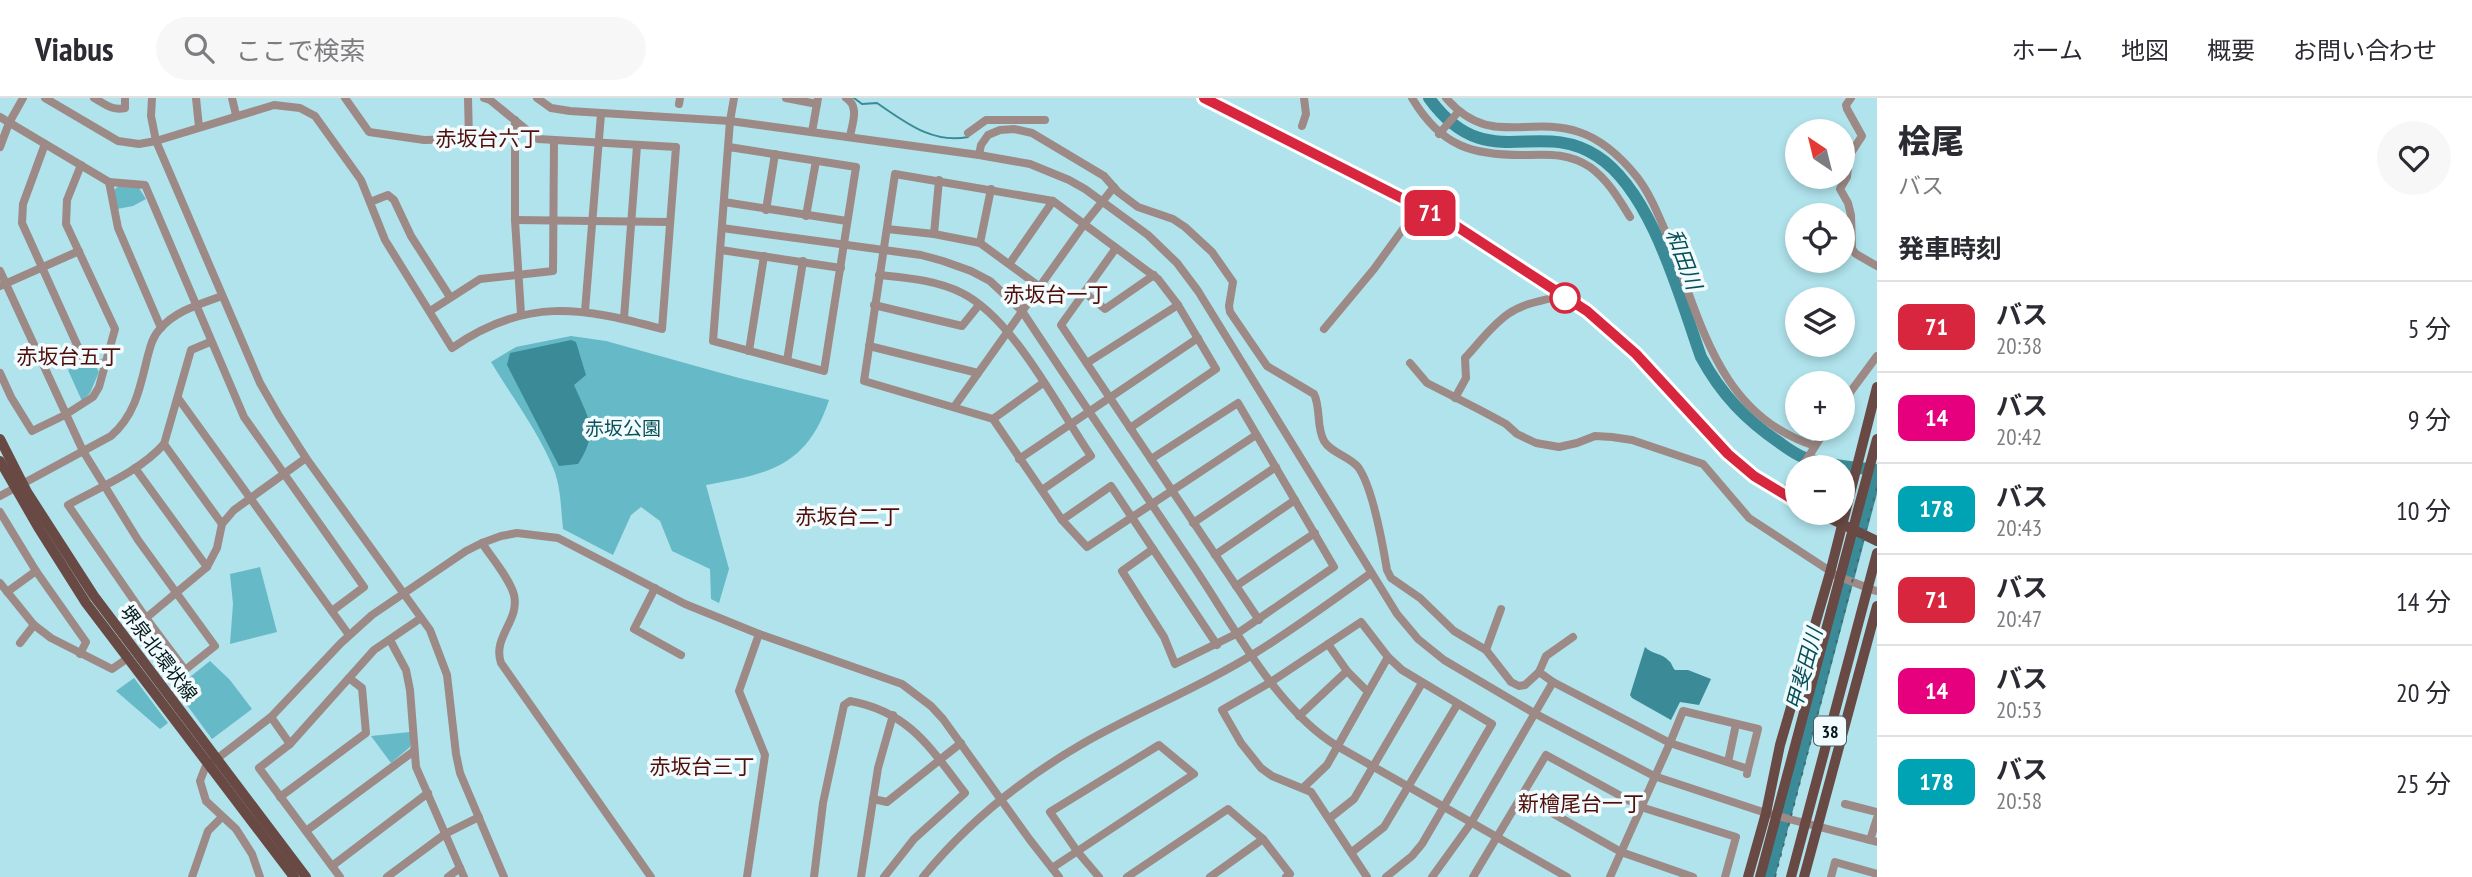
<!DOCTYPE html>
<html lang="ja">
<head>
<meta charset="utf-8">
<style>
	body { margin:0; font-family:"PT Sans Narrow","Noto Sans JP",sans-serif; background:#f7f7f7; color:#2b2b33; height:100vh; display:flex; flex-direction:column; font-size:26px; white-space:nowrap }
	* { box-sizing:border-box; margin:0 }
	p { font-size:23px; color:#7c7c81 }
	.icon { flex:none; width:38px; height:38px; fill:none; stroke:currentColor; stroke-width:2; stroke-linecap:round; stroke-linejoin:round }
	.map { position:relative; flex:1; overflow:hidden }
	.sheet { display:flex; flex-direction:column; background:#fff; width:595px }
	.sheet>* { flex:none }
	.badge { padding:0 14px; border-radius:10px; font-size:24px; line-height:46px }
	.needle { width:46px; rotate:325deg }
	.tools { position:absolute; left:1785px; top:21px; display:grid; gap:14px }
	.tools a { display:grid; place-items:center; width:70px; height:70px; border-radius:50%; background:#fff; box-shadow:0 4px 10px #0003; font-size:35px }
	.map>.badge { position:absolute; translate:-50% -50%; box-shadow:0 0 0 4px #fff }
	h2 { padding:0 21px; font-size:26px; line-height:63px }
	.round { display:grid; place-items:center; flex:none; width:74px; height:74px; border-radius:37px; background:#f7f7f7 }
	.overview { display:flex; align-items:center; justify-content:space-between; height:119px; padding:0 21px }
	h1 { font-size:33px; font-weight:800; line-height:52px }
	ul { padding:0; list-style:none }
	li { display:flex; align-items:center; gap:21px; height:91px; padding:0 21px; border-top:2px solid #e1e1e2 }
	li div { flex:1 }
	li b { display:block; font-size:26px }
	li em { font-style:normal }
	li .badge { min-width:77px; font-weight:700; text-align:center }
	header { display:flex; align-items:center; gap:42px; box-sizing:border-box; height:98px; padding:0 35px; background:#fff; border-bottom:2px solid #e1e1e2 }
	header strong { font-size:33px }
	nav { display:flex; gap:38px; margin-inline-start:auto; font-size:24px }
	.search { width:490px; height:63px; background:#f7f7f7; display:flex; align-items:center; gap:18px; box-sizing:border-box; padding:0 24px; border-radius:38px; color:#7c7c81; font-size:26px }
	main { display:flex; flex:1; min-height:0 }
	.map>svg:first-child { display:block }
	.green { fill:#66b9c6 }
	.water { fill:#3a8b97 }
	.lines { fill:none; stroke-linecap:round; stroke-linejoin:round }
	.stream { stroke:#3a8b97; stroke-width:2 }
	.river { stroke:#3a8b97; stroke-width:12 }
	.minor { stroke:#9d8a86; stroke-width:8 }
	.major { stroke:#694944; stroke-width:10 }
	.rail { stroke:#49696f; stroke-width:2; stroke-dasharray:3.5 7; stroke-linecap:butt }
	.line-casing { stroke:#fff; stroke-width:16 }
	.line { stroke:#d7263d; stroke-width:10 }
	.stop-dot { fill:#fff; stroke:#d7263d; stroke-width:3.5 }
	.labels { text-anchor:middle; dominant-baseline:central; stroke-width:7; stroke-linejoin:round; paint-order:stroke }
	.shield { fill:#f2fcfe; stroke:#4b5c5f; stroke-width:2 }
	.shield-label { font-size:18px; font-weight:bold; fill:#04181b }
	.park-label { font-size:19px; fill:#0b515a; stroke:#f2fcfe }
	.street-label { font-size:19px; fill:#04181b; stroke:#f2fcfe }
	.neighbourhood-label { font-size:21px; fill:#520e09; stroke:#f2fcfe }
	.water-label { font-size:21px; font-style:italic; fill:#074f58; stroke:#f2fcfe }
</style>
</head>
<body>
<header>
<strong>Viabus</strong>
<div class="search"><svg class="icon" aria-label="search" viewBox="0 0 24 24"><circle cx="10" cy="10" r="6"/><path d="M15 15l6 6"/></svg>ここで検索</div>
<nav><a>ホーム</a><a>地図</a><a>概要</a><a>お問い合わせ</a></nav>
</header>
<main>
<div class="map">
<svg width="1877" height="779" viewBox="0 0 1877 779">
	<rect width="100%" height="100%" fill="#b0e3ec"/>
	<g class="green">
		<polygon points="119,88 139,90 146,101 133,108 117,111 114,92"/>
		<path d="M571 238 606 243 739 280 829 302C807 369 768 376 706 387L729 471 719 505 711 501 710 471 672 453 660 423 641 409 631 417 613 457 563 431C561 412 561 390 554 372 539 334 512 299 491 264L516 249Z"/>
		<polygon points="82,265 96,269 99,274 90,295 82,303 68,272"/>
		<polygon points="260,469 277,534 230,546 233,506 230,476"/>
		<polygon points="210,563 230,582 252,611 212,641 175,591"/>
		<polygon points="134,580 168,625 160,631 116,593"/>
		<polygon points="410,634 410,649 391,665 371,638"/>
	</g>
	<g class="water">
		<path d="M571 242 576 244 586 277 574 287C588 320 600 332 578 366L559 368 507 267 510 255Z"/>
		<path d="M1645 549C1651 556 1663 555 1669 563 1672 565 1672 569 1675 572H1688L1711 581 1699 607 1680 604 1671 622 1632 600 1630 597Z"/>
	</g>
	<g class="lines">
		<path class="stream" d="M854 0 862 6 877 5C905 24 932 46 968 39"/>
		<g class="river">
			<path d="M1429 0C1486 79 1537 19 1597 58 1652 93 1680 200 1701 259 1721 296 1746 322 1780 345 1787 350 1795 356 1803 359 1826 368 1853 369 1877 372"/>
			<polyline points="1769,779 1877,372"/>
		</g>
		<g class="minor">
			<path d="M45 0 118 43 139 46 156 43 274 7 300 10 315 18 361 82 385 142 452 250C525 199 581 209 662 231L676 49 538 41 490 2 484 0"/>
			<path d="M94 0C105 6 112 13 125 10V0"/>
			<polyline points="152,0 151,18 156,43 260,285 279,318 306,360 430,532 447,577 456,656 460,675 504,779"/>
			<polyline points="196,0 199,29"/>
			<polyline points="232,0 236,17"/>
			<polyline points="345,0 369,34 424,42 469,41 468,0"/>
			<polyline points="537,0 551,10 570,13 730,23 979,57 1030,66 1069,82 1085,91 1148,137 1177,165 1198,193 1397,516 1418,541 1444,562 1534,615 1654,678 1766,715 1877,744"/>
			<polyline points="786,0 817,6"/>
			<path d="M846 0C860 9 852 25 850 39"/>
			<path d="M1412 0C1441 49 1473 58 1528 57 1551 56 1570 56 1590 69 1608 82 1619 101 1630 119"/>
			<path d="M1446 0C1489 50 1527 17 1579 34 1603 42 1621 59 1637 79 1650 96 1658 116 1666 135 1701 220 1716 316 1815 348"/>
			<polyline points="1851,0 1846,7 1847,11 1862,38 1849,58 1847,79 1840,91 1848,105 1851,117 1852,151 1856,156 1877,168"/>
			<polyline points="679,6 680,0"/>
			<polyline points="0,19 109,84 145,87 244,319 364,489 332,513"/>
			<polyline points="515,22 515,122 521,216"/>
			<polyline points="1302,28 1306,16 1304,0"/>
			<polyline points="812,34 818,0"/>
			<polyline points="968,35 986,22 1045,22"/>
			<polyline points="1439,36 1459,13"/>
			<polyline points="45,46 23,106 22,125 83,260 87,263 105,266"/>
			<polyline points="0,49 9,25 23,0"/>
			<polyline points="729,49 856,69 824,273 713,243 730,23 734,0"/>
			<path d="M979 57 981 47 988 37 1000 32 1014 31 1032 35 1104 78 1118 94 1138 109 1173 121 1185 129 1212 154 1233 184 1229 208 1230 214 1267 268 1314 296C1321 310 1316 329 1324 343 1331 355 1349 358 1358 369 1372 388 1383 448 1387 472L1391 480 1420 500 1454 533 1486 552 1511 584 1519 588 1525 587 1539 574 1553 584 1670 645 1610 779"/>
			<polyline points="109,84 118,130 161,230"/>
			<polyline points="370,104 388,97 394,102 411,138 450,199"/>
			<polyline points="724,104 847,123"/>
			<polyline points="766,112 775,56"/>
			<polyline points="806,118 816,63"/>
			<polyline points="515,122 670,124"/>
			<path d="M722 130 921 157 943 163 971 173 990 183 1022 213C1078 298 1135 381 1192 466 1232 525 1276 611 1337 648L1567 779"/>
			<polyline points="887,131 934,136 980,145 1040,189"/>
			<polyline points="934,136 939,82"/>
			<polyline points="980,145 991,91"/>
			<polyline points="1116,150 1061,227 1259,522"/>
			<polyline points="721,152 841,170"/>
			<polyline points="1010,165 1053,103"/>
			<polyline points="0,173 83,353 138,442 215,548 185,572 146,520"/>
			<path d="M879 177C907 180 936 182 962 195 1014 221 1058 310 1091 358L1042 392"/>
			<polyline points="0,188 79,153"/>
			<polyline points="1084,194 1105,211 1154,177"/>
			<polyline points="874,207 962,228 979,207"/>
			<polyline points="430,213 480,181 553,173 554,43"/>
			<polyline points="585,213 601,16"/>
			<polyline points="624,220 637,48"/>
			<polyline points="1324,231 1374,171 1419,109"/>
			<path d="M210 244 191 252 164 346C139 374 100 389 68 407L146 520 207 469 217 450 222 426 234 412 306 360"/>
			<polyline points="869,248 978,275"/>
			<polyline points="749,253 764,158"/>
			<polyline points="787,263 803,163"/>
			<polyline points="1087,265 1178,207"/>
			<polyline points="1410,265 1427,285 1480,312 1506,326 1517,336 1536,345 1559,349 1577,345 1595,338 1612,339 1632,342 1703,366 1749,420 1836,477"/>
			<polyline points="0,275 11,299 32,333 65,317 93,299 99,289 115,231 66,126 67,102 81,67"/>
			<polyline points="178,300 349,537"/>
			<path d="M1455 300 1466 280 1465 260C1479 245 1491 228 1508 216 1524 205 1544 202 1562 198"/>
			<polyline points="1843,304 1877,258"/>
			<polyline points="954,309 1085,125 1114,89"/>
			<polyline points="993,321 1043,285"/>
			<polyline points="1130,330 1216,271 1178,207 1158,181 1053,103 895,76 864,283 993,321 1062,422 1087,449 1256,337"/>
			<polyline points="164,346 222,426"/>
			<polyline points="1019,361 1198,240"/>
			<polyline points="1151,361 1238,305 1334,469 1238,535 1175,566 1164,539 1122,473 1153,451"/>
			<polyline points="1802,369 1826,331"/>
			<polyline points="135,370 207,469"/>
			<polyline points="1783,396 1797,376"/>
			<path d="M0 398 111 338C135 317 140 290 147 261 150 250 152 239 160 231 175 213 200 206 222 198"/>
			<polyline points="0,414 36,473 86,544 80,556"/>
			<polyline points="1062,422 1111,388 1217,547"/>
			<polyline points="1193,425 1276,369"/>
			<path d="M482 445C491 459 510 481 514 497 520 523 492 539 501 565L651 779"/>
			<polyline points="1215,457 1295,402"/>
			<polyline points="1845,481 1863,488"/>
			<polyline points="0,485 34,527 51,540 112,571 128,560"/>
			<polyline points="1236,488 1315,435"/>
			<polyline points="655,490 634,531 681,557"/>
			<polyline points="1873,492 1877,493"/>
			<polyline points="7,494 36,473"/>
			<polyline points="390,542 406,572 410,592 416,669 464,779"/>
			<polyline points="20,545 34,527"/>
			<polyline points="1328,546 1347,573 1368,594"/>
			<polyline points="1486,552 1501,511"/>
			<polyline points="1539,574 1546,558 1573,539"/>
			<polyline points="1299,618 1347,573"/>
			<polyline points="271,619 290,646"/>
			<polyline points="1728,664 1736,626"/>
			<polyline points="1747,676 1748,671 1758,631 1683,613 1670,645 1748,671"/>
			<polyline points="1304,689 1327,667 1388,559"/>
			<polyline points="1522,698 1621,754 1693,779"/>
			<polyline points="280,699 366,635 362,590 349,580"/>
			<polyline points="873,701 887,704 961,645"/>
			<polyline points="1845,706 1877,714"/>
			<polyline points="1330,720 1354,701 1422,585"/>
			<polyline points="306,733 414,653"/>
			<polyline points="1870,742 1877,720"/>
			<polyline points="1352,754 1384,729 1457,607"/>
			<polyline points="332,768 428,695"/>
			<polyline points="1052,770 1194,676 1159,647 1050,714 1077,753 1099,779"/>
			<polyline points="192,779 208,733 222,719"/>
			<polyline points="260,779 252,756 236,731 206,703 200,683 205,670 271,619 341,545 372,517 466,453 482,445 501,438 517,435 558,440 685,506 759,536 902,586 931,608 943,621 1030,742 1059,779"/>
			<polyline points="340,779 259,670 290,646 374,552 421,520"/>
			<polyline points="387,779 445,736 479,719"/>
			<polyline points="448,779 460,770"/>
			<polyline points="747,779 765,657 739,593 759,536"/>
			<path d="M814 779 823 705 844 607 850 603C910 614 931 651 965 695L914 741 884 779"/>
			<polyline points="861,779 878,670 893,617"/>
			<path d="M923 779C967 725 1022 681 1082 646 1137 614 1197 591 1252 557 1293 532 1332 503 1371 475"/>
			<polyline points="1127,779 1228,711 1263,741"/>
			<polyline points="1210,779 1263,741 1290,776 1286,779"/>
			<polyline points="1367,779 1311,694 1272,678 1261,670 1241,645 1222,612 1271,584 1361,524 1388,559 1402,572 1492,626 1422,746 1412,758 1386,779"/>
			<polyline points="1432,779 1471,725 1553,584"/>
			<polyline points="1473,779 1546,657 1641,709 1736,739 1725,779"/>
			<polyline points="1831,779 1835,764 1877,776"/>
		</g>
		<g class="major">
			<polyline points="1204,0 1453,126 1587,213 1636,256 1728,357 1754,378 1797,403"/>
			<polyline points="0,341 27,394 94,498 306,779"/>
			<polyline points="0,363 38,429 86,505 294,779"/>
			<polyline points="1819,415 1877,443"/>
			<polyline points="1748,779 1766,715 1780,647 1830,475 1877,289"/>
			<polyline points="1760,779 1877,341"/>
			<polyline points="1791,779 1877,455"/>
			<polyline points="1804,779 1877,508"/>
		</g>
		<polyline class="rail" points="1775,779 1877,389"/>
	</g>
	<g class="lines">
		<g class="line-casing">
			<polyline id="line" points="1204,0 1453,126 1587,213 1636,256 1728,356 1754,378 1797,404"/>
		</g>
		<use href="#line" class="line"/>
	</g>
	<circle class="stop-dot" cx="1565" cy="200" r="14"/>
	<g class="labels">
		<rect class="shield" x="1814" y="618.5" width="32" height="29" rx="5"/>
		<g class="shield-label">
			<text x="1830" y="633">38</text>
		</g>
		<g class="park-label">
			<text x="623" y="330">赤坂公園</text>
		</g>
		<g class="street-label">
			<text transform="translate(159 555) rotate(53)">堺泉北環状線</text>
		</g>
		<g class="neighbourhood-label">
			<text x="488" y="40">赤坂台六丁</text>
			<text x="1056" y="196">赤坂台一丁</text>
			<text x="69" y="258">赤坂台五丁</text>
			<text x="848" y="418">赤坂台二丁</text>
			<text x="702" y="668">赤坂台三丁</text>
			<text x="1581" y="705">新檜尾台一丁</text>
		</g>
		<g class="water-label">
			<text transform="translate(1684 161) rotate(69)">和田川</text>
			<text transform="translate(1804 571) rotate(-75)">甲斐田川</text>
		</g>
	</g>
</svg>
<div class="tools">
<a><svg class="needle" viewBox="-14 -14 28 28"><path d="M0-13l5 13h-10z" fill="#e53935"/><path d="M0 13l5-13h-10z" fill="#7c7c81"/></svg></a>
<a><svg class="icon" aria-label="locate" viewBox="0 0 24 24"><circle cx="12" cy="12" r="6"/><path d="M12 2v4M12 18v4M2 12h4M18 12h4"/></svg></a>
<a><svg class="icon" aria-label="layers" viewBox="0 0 24 24"><path d="M12 4l9 5-9 5-9-5zM3 14l9 5 9-5"/></svg></a>
<a>+</a>
<a>−</a>
</div>
<b class="badge" style="left:1430px;top:115px;background:#d7263d;color:#fff">71</b>
</div>
<section class="sheet">
<div class="overview"><div><h1>桧尾</h1><p>バス</p></div><a class="round"><svg class="icon" aria-label="heart" viewBox="0 0 24 24"><path d="M12 20l-8-8c-3-5 5-10 8-4 3-6 11-1 8 4z"/></svg></a></div>
<h2>発車時刻</h2>
<ul>
<li><span class="badge" style="background:#d7263d;color:#fff">71</span><div><b>バス</b><p>20:38</p></div><em>5 分</em></li>
<li><span class="badge" style="background:#e6007e;color:#fff">14</span><div><b>バス</b><p>20:42</p></div><em>9 分</em></li>
<li><span class="badge" style="background:#00a3b4;color:#fff">178</span><div><b>バス</b><p>20:43</p></div><em>10 分</em></li>
<li><span class="badge" style="background:#d7263d;color:#fff">71</span><div><b>バス</b><p>20:47</p></div><em>14 分</em></li>
<li><span class="badge" style="background:#e6007e;color:#fff">14</span><div><b>バス</b><p>20:53</p></div><em>20 分</em></li>
<li><span class="badge" style="background:#00a3b4;color:#fff">178</span><div><b>バス</b><p>20:58</p></div><em>25 分</em></li>
</ul>
</section>
</main>
</body>
</html>
